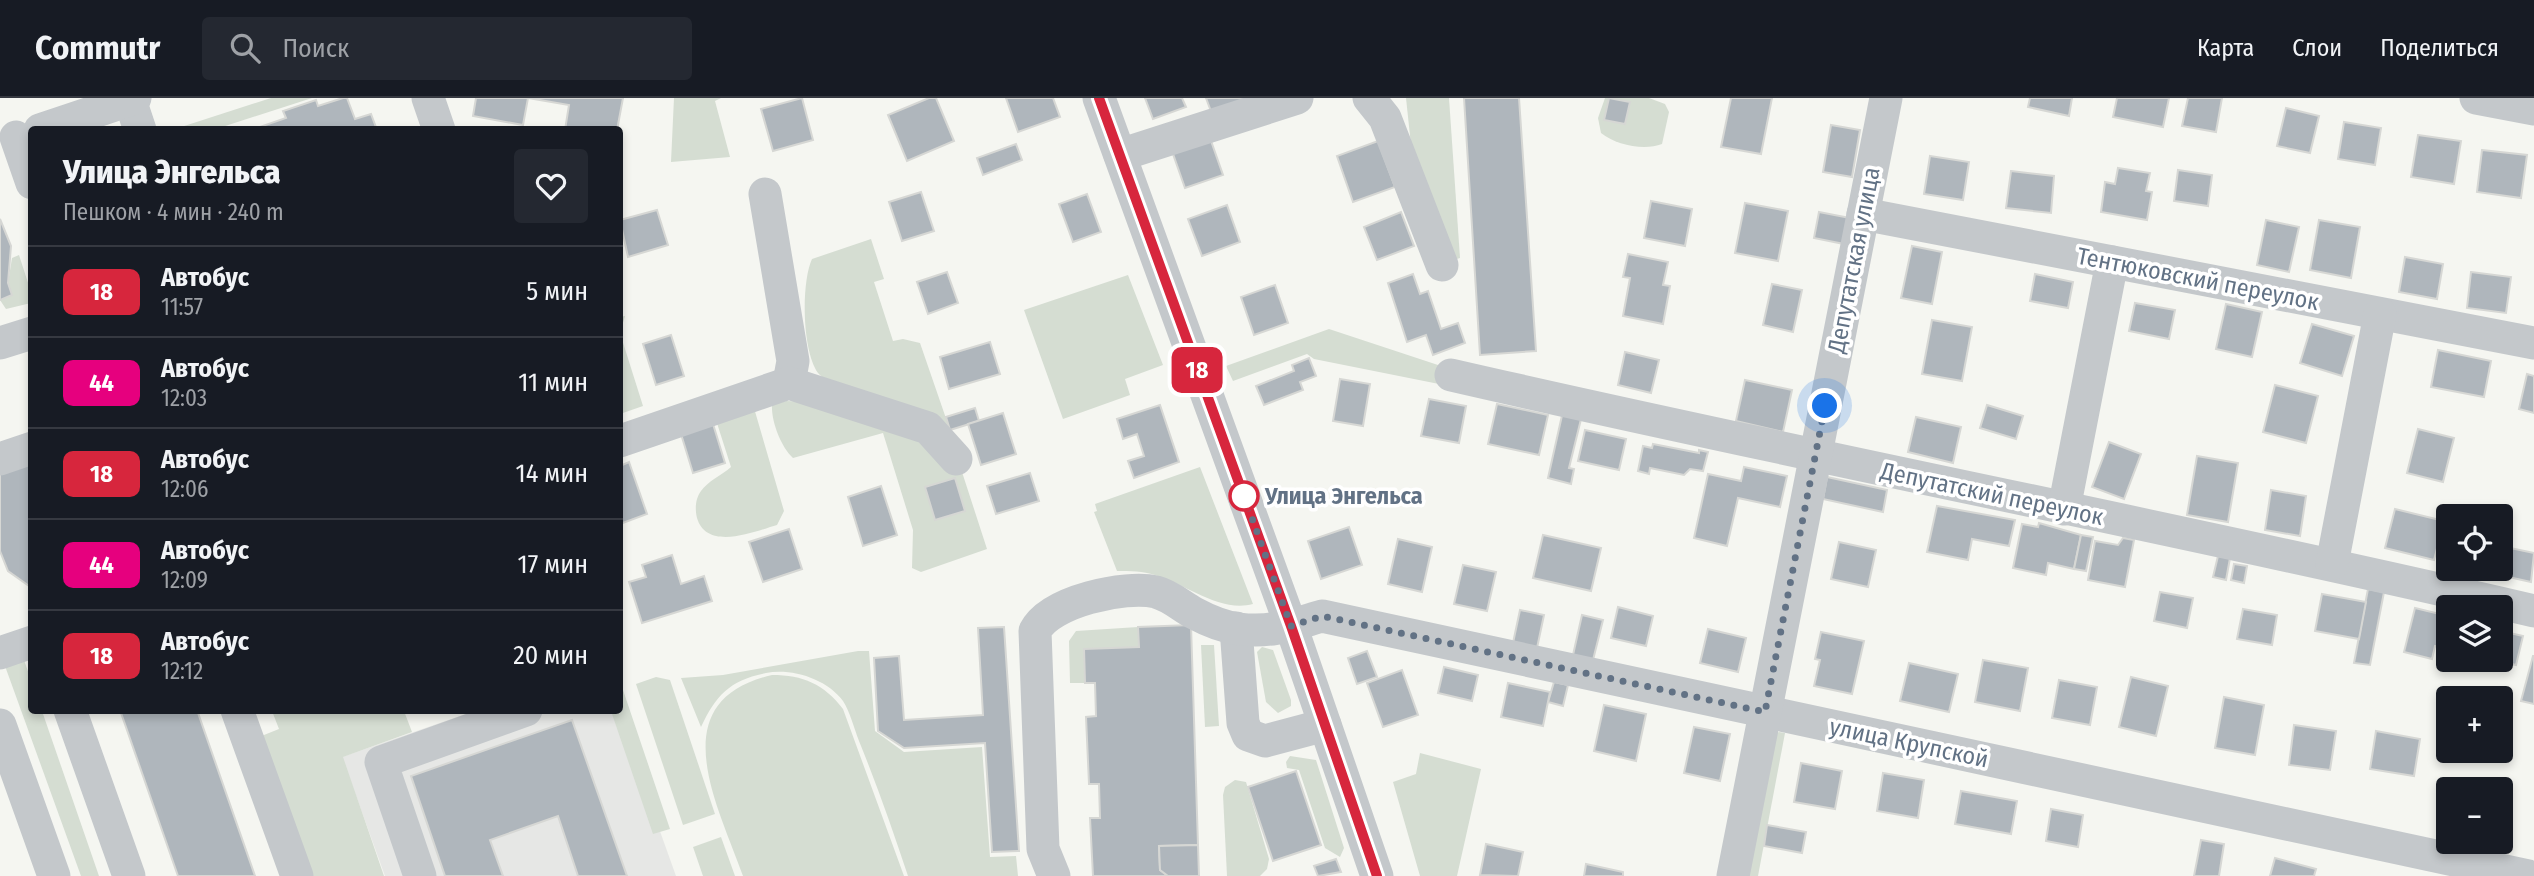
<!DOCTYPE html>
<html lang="ru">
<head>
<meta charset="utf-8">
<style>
	body { margin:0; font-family:"Fira Sans Condensed",sans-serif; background:#242831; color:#f1f3f6; height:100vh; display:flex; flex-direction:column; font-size:26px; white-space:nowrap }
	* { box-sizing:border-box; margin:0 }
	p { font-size:23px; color:#9ea1a6 }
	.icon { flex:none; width:38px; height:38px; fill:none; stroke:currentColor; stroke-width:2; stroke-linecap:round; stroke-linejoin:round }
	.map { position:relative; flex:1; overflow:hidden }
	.panel { position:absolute; left:28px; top:28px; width:595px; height:588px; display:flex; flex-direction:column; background:#171b24; border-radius:7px; box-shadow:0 4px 10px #0003 }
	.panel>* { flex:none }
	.badge { padding:0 14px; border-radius:10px; font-size:24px; line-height:46px }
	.controls { position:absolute; left:2436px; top:406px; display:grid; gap:14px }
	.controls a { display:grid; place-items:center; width:77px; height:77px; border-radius:7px; background:#171b24; box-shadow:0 4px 10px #0003; font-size:35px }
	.you { position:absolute; width:35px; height:35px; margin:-18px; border:5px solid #fff; border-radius:50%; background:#1a73e8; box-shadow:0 0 0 10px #1a73e833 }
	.map>.badge { position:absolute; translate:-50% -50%; box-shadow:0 0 0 4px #fff }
	.round { display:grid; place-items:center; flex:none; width:74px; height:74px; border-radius:7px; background:#242831 }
	.headline { display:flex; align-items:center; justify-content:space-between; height:119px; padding:0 35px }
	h1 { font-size:33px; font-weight:800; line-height:52px }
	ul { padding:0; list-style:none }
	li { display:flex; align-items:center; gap:21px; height:91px; padding:0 35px; border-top:2px solid #363941 }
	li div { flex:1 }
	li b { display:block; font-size:26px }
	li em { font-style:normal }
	li .badge { min-width:77px; font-weight:700; text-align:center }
	header { display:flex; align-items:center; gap:42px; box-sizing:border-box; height:98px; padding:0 35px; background:#171b24; border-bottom:2px solid #363941 }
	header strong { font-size:33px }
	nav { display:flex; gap:38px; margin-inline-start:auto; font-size:24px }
	.search { width:490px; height:63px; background:#242831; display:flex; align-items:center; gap:18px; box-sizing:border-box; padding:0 24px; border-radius:7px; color:#9ea1a6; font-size:26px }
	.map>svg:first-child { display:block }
	.built { fill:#e6e7e5 }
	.green { fill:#d5ddd2 }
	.building { fill:#afb6bc; stroke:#d6d7d4; stroke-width:2 }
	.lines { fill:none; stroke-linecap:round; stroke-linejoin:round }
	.minor { stroke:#c4c8cb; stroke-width:33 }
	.line-casing { stroke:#fff; stroke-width:16 }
	.line { stroke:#d7263d; stroke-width:10 }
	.walk { stroke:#627285; stroke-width:7; stroke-dasharray:0 12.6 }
	.stop-dot { fill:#fff; stroke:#d7263d; stroke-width:3.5 }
	.labels { text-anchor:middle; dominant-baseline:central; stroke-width:7; stroke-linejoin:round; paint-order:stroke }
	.street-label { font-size:24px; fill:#627285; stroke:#fff }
	.stop-label { font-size:24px; font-weight:bold; fill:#627285; stroke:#fff; text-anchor:start }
</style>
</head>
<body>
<header>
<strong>Commutr</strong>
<div class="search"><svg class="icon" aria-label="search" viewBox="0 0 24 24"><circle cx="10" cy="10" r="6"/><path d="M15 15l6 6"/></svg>Поиск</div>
<nav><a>Карта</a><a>Слои</a><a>Поделиться</a></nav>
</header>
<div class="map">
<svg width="2534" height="778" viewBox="0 0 2534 778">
	<rect width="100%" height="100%" fill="#f5f6f1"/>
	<polygon class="built" points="474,613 617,613 676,778 385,778 342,659"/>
	<g class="green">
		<polygon points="271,0 312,0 216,31 175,31"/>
		<polygon points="674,0 721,0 715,3 730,59 671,64"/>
		<polygon points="1406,0 1449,0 1460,160 1450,163 1411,47"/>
		<path d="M1605 0H1649L1665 6 1669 14 1662 46C1644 53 1616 47 1601 35L1598 20Z"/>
		<path d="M871 141 884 181 874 184 893 243 903 241 920 245 950 332 836 287C830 284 822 280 818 275 802 253 801 185 812 161Z"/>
		<polygon points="19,157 31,194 31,205 6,211 0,202 12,197 8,185 12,160"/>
		<polygon points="1128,177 1163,267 1125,281 1130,297 1063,321 1024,212"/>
		<polygon points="625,218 620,235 643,308 620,316 620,219"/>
		<polygon points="1329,231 1438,267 1449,264 1444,287 1314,261 1307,256 1233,283 1226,268"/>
		<path d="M786 303 817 304 890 324 962 374 987 451 921 474 912 470 913 432 883 335 793 360C781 349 771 323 772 307Z"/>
		<path d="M754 310 784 413 777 427C756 433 707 454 697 420 695 412 695 401 701 393 708 383 722 377 731 369L715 319Z"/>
		<path d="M1200 369 1253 506C1220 515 1186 486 1155 477 1143 473 1130 473 1117 473L1094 414 1097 413 1095 406Z"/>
		<polygon points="1138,529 1139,549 1084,551 1085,585 1070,585 1069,543 1076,533"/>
		<polygon points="1201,547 1214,547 1219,628 1205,629"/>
		<polygon points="1262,549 1273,552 1291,602 1291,608 1278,615 1266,604 1257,554"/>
		<path d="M858 553H869L875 633 904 654 982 649 990 759 1016 758 1018 778H908C893 733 877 687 859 643 854 630 850 614 843 603 827 581 792 570 766 575 730 582 716 597 701 629L681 580 723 577Z"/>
		<polygon points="24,562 31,582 32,612 42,613 99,778 81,778 5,568"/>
		<path d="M772 577C803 577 824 586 843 611L904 778H743C718 707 660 603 772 577Z"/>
		<polygon points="656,579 670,582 715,716 683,727 636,586"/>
		<polygon points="622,589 670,731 653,736 611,613 620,612"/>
		<polygon points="272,613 404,613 412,634 343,659 384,778 308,778 259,639 279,631"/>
		<polygon points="1779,634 1785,635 1758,778 1746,778 1775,636"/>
		<polygon points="1420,655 1481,671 1457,778 1420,778 1393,684 1416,676"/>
		<polygon points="1290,658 1316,662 1344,750 1340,759 1325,750 1299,672 1287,670 1286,664"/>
		<polygon points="1235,682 1246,684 1269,761 1267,771 1260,778 1227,778 1223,697 1225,689"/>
		<polygon points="721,739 735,778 703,778 693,749"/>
	</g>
	<g class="building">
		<polygon points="343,0 347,0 355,21 371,16 377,32 251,32 286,20 283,13 316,2 318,8"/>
		<polygon points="476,0 528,0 523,27 473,18"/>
		<polygon points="528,0 623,0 617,32 565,32 569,7"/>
		<polygon points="802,0 813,42 773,53 761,11"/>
		<polygon points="929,0 936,0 954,43 907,63 888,17"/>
		<polygon points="1006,0 1053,0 1060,19 1018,34"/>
		<polygon points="1145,0 1182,0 1186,9 1153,21"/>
		<polygon points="1206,0 1250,0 1212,16"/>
		<polygon points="1464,0 1519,0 1536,253 1480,257"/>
		<polygon points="1609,0 1630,4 1625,26 1604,22"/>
		<polygon points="1731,0 1772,0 1761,56 1721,49"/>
		<polygon points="2030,0 2072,0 2069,18 2028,9"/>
		<polygon points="2117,0 2169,0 2163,29 2113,19"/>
		<polygon points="2188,0 2222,0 2216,34 2182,28"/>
		<polygon points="2286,10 2319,18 2310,55 2277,48"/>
		<polygon points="2344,24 2381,30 2375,67 2338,61"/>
		<polygon points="1831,27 1860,32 1852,79 1823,74"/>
		<polygon points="2418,37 2461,43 2454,86 2411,79"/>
		<polygon points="1210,40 1223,77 1185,90 1172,53"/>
		<polygon points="1378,43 1395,89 1353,104 1337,58"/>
		<polygon points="1016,46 1022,62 983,77 977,60"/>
		<polygon points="2482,52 2527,57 2521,100 2477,94"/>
		<polygon points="1930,58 1969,64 1963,102 1924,96"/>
		<polygon points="2118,70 2150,75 2146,93 2152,94 2147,122 2101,114 2105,84 2115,86"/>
		<polygon points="2178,72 2212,77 2208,108 2174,103"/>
		<polygon points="2011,73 2054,78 2051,115 2006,110"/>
		<polygon points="921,94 934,133 902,143 889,104"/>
		<polygon points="1087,96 1101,134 1073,144 1059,106"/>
		<polygon points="1651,103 1692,111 1685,148 1644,140"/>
		<polygon points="1745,105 1788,113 1778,163 1735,155"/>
		<polygon points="1227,107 1240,144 1202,158 1188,121"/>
		<polygon points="657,112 668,147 628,159 620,122"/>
		<polygon points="1401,114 1414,148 1377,162 1364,129"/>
		<polygon points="1819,114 1850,120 1844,146 1814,140"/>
		<polygon points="0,121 11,148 8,185 12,197 0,202"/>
		<polygon points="2266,122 2299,129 2289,174 2257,167"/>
		<polygon points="2319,122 2360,129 2351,180 2310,172"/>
		<polygon points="1912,148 1942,154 1932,206 1901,200"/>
		<polygon points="1628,156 1668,164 1663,187 1670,188 1663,226 1623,218 1630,180 1623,179"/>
		<polygon points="2405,159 2443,166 2437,201 2399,194"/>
		<polygon points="947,174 958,205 928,216 917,184"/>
		<polygon points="2471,174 2511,179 2506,215 2467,210"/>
		<polygon points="1413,176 1420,196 1428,193 1441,231 1458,225 1465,245 1433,257 1426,237 1407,244 1388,185"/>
		<polygon points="2035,176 2073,184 2068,210 2030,203"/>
		<polygon points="1772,186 1802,192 1793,234 1763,227"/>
		<polygon points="1275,187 1288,225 1254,237 1241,199"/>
		<polygon points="2135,205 2175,212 2169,241 2129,233"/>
		<polygon points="2226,206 2262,214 2252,259 2216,251"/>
		<polygon points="1932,222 1972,229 1962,283 1922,276"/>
		<polygon points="2312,226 2354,238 2342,278 2300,265"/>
		<polygon points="671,237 684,278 656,287 643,246"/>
		<polygon points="990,244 1000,276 949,291 940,259"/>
		<polygon points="2438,252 2491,263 2484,299 2431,289"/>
		<polygon points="1625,254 1659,262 1651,295 1618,287"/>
		<polygon points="1309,260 1316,278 1300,284 1303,292 1264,307 1256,288 1294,273 1292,267"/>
		<polygon points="2527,276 2534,278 2534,315 2519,311"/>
		<polygon points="1340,281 1370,286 1363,328 1333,323"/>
		<polygon points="1745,282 1792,292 1783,334 1736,323"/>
		<polygon points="2275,287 2318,298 2306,345 2263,334"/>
		<polygon points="1429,301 1466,308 1459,345 1421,338"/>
		<polygon points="1497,306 1548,317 1539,357 1488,346"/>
		<polygon points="1160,307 1179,364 1134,380 1128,363 1144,358 1137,336 1123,341 1117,321"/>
		<polygon points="1987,307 2023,318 2016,341 1980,330"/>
		<polygon points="975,310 979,323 950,332 946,319"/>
		<polygon points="1563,313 1582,317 1569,370 1574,371 1571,386 1548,380"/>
		<polygon points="1003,315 1016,356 981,367 968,326"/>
		<polygon points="1916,319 1961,329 1953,365 1908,354"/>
		<polygon points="713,326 725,365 693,375 681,336"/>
		<polygon points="2418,331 2454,340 2443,384 2407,375"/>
		<polygon points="1585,332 1626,341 1619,372 1578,363"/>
		<polygon points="2109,344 2141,356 2124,401 2092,389"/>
		<polygon points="1653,346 1699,355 1699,352 1708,354 1703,373 1690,371 1684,377 1650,370 1649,376 1638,373 1643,348 1652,350"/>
		<polygon points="2197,358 2238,365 2228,424 2187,417"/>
		<polygon points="31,363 32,490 8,473 0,453 0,374"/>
		<polygon points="629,364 647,416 620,426 620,368"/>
		<polygon points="1744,369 1787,378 1780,409 1738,400 1727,448 1694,440 1708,376 1741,383"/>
		<polygon points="1030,375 1039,403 996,416 987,388"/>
		<polygon points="1827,379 1887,392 1883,414 1823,401"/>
		<polygon points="955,380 965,413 935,422 925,389"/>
		<polygon points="881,388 897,437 863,448 848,399"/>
		<polygon points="2271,392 2306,398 2300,438 2265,432"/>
		<polygon points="1937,408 2015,422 2009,448 1972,441 1968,462 1927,454"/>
		<polygon points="2395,411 2444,423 2434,462 2385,450"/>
		<polygon points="2039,425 2081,437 2074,471 2048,465 2046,477 2013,470 2022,426 2038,429"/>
		<polygon points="1349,429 1362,467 1321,481 1308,443"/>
		<polygon points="789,431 802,471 763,484 749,444"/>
		<polygon points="1543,437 1601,450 1591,493 1533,480"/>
		<polygon points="2081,437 2093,439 2086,473 2074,471"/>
		<polygon points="2123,440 2134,442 2125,489 2088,482 2095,443 2118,447"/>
		<polygon points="1398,441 1432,449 1422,494 1388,486"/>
		<polygon points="1839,444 1876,452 1868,489 1831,481"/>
		<polygon points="2501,448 2534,455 2531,484 2495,476 2496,471 2501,471"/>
		<polygon points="672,457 681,486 704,478 712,503 642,525 629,484 646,479 642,467"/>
		<polygon points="2218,458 2230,460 2226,482 2213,479"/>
		<polygon points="2234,466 2247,468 2244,485 2231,482"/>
		<polygon points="1463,467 1496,474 1487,513 1454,506"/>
		<polygon points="2368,491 2384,494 2370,567 2354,565"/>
		<polygon points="2160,494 2193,500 2187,530 2154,523"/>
		<polygon points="2322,496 2366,504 2359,541 2315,533"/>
		<polygon points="1618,509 1653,518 1646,548 1611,540"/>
		<polygon points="2415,510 2448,518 2448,552 2435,548 2432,561 2404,554"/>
		<polygon points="2243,511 2277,517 2272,547 2237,541"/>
		<polygon points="1520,512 1544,517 1537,550 1513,545"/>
		<polygon points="1582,517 1603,522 1593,562 1573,557"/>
		<polygon points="1191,527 1198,747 1159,748 1160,772 1168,778 1093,778 1090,720 1100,720 1099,686 1089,686 1086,619 1096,618 1095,585 1085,585 1084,551 1139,549 1138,529"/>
		<polygon points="1004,529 1019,753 992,754 985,645 904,650 878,633 874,560 899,558 904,622 983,617 978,530"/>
		<polygon points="1708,531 1746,540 1738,574 1700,565"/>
		<polygon points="2501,533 2523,538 2516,567 2493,562 2501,562"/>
		<polygon points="1821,534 1864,543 1852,596 1814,588 1820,562 1815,561"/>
		<polygon points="1367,553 1377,579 1357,586 1348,560"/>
		<polygon points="2533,558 2534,558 2534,606 2521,603"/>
		<polygon points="1983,562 2028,570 2020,613 1975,604"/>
		<polygon points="1909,565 1958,576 1949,614 1900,603"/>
		<polygon points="1444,569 1478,577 1472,603 1438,595"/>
		<polygon points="1402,572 1418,617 1383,629 1367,585"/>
		<polygon points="2131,579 2168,588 2156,638 2119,629"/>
		<polygon points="2059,582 2097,589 2090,627 2052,620"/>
		<polygon points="1554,584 1568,587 1563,608 1548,604"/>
		<polygon points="1508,585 1550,594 1543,628 1501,619"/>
		<polygon points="2224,599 2264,607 2255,657 2215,650"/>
		<polygon points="1604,607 1646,616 1636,663 1594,653"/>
		<polygon points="120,612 197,612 255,778 178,778"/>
		<polygon points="572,622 627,778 578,778 558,718 490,742 503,778 445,778 411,678"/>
		<polygon points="2294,627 2336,633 2330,672 2289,667"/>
		<polygon points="1694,629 1730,636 1720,683 1684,675"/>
		<polygon points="2376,633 2420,641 2414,678 2370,671"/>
		<polygon points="1801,665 1842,673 1835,711 1794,704"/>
		<polygon points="1296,673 1321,747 1273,763 1248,689"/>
		<polygon points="1883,675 1924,682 1918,720 1877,713"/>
		<polygon points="1961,693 2017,703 2011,736 1955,726"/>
		<polygon points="2051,711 2083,717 2078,749 2046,743"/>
		<polygon points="1767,727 1806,734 1802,755 1764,748"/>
		<polygon points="2201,742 2224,746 2219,778 2194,778"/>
		<polygon points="1486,746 1523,754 1518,778 1480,777"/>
		<polygon points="1198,747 1199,778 1168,778 1160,772 1159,748"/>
		<polygon points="2275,760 2316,771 2314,778 2270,778"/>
		<polygon points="1336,761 1341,774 1318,778 1314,768"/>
		<polygon points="1586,766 1623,774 1623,778 1584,778"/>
	</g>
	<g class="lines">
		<g class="minor">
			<polyline points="428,0 439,32"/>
			<polyline points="1099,0 1291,528 1377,778"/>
			<polyline points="1369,0 1385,20 1442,167"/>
			<polyline points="2476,0 2534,11"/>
			<polyline points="130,2 140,32"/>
			<polyline points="40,32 135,0"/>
			<polyline points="16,39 32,85"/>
			<polyline points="1120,57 1297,0"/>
			<polyline points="765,96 793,263 789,285"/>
			<polyline points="1863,116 2534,245"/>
			<polyline points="0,245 32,235"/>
			<path d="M1451 277C1811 360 2174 429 2534 513"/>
			<polyline points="620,343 789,285 928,330 956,361"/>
			<polyline points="0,361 32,350"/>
			<polyline points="2064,411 2112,164"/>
			<polyline points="2332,466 2380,216"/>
			<polyline points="1236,530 1243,625 1248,637 1265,643 1325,627"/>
			<polyline points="0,555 32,544"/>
			<polyline points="70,612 129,778"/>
			<polyline points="237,612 297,778"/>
			<polyline points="0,627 54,778"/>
			<polyline points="420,778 381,664 526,612"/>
			<path d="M1054 778 1043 751 1035 533C1050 503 1125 487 1156 494 1171 498 1181 508 1194 515 1207 522 1224 529 1239 531 1272 535 1291 527 1322 518L2528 778"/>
			<polyline points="1733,778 1886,0"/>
		</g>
	</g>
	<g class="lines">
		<g class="line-casing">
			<polyline id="line" points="1099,0 1291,528 1377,778"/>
		</g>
		<use href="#line" class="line"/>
		<polyline class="walk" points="1244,398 1291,528 1322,518 1765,614 1825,308"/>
	</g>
	<circle class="stop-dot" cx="1244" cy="398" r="14"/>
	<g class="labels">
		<g class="street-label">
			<text transform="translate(1854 162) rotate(-79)">Депутатская улица</text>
			<text transform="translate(2198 181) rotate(11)">Тентюковский переулок</text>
			<text transform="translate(1992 396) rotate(12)">Депутатский переулок</text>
			<text transform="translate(1909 645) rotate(12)">улица Крупской</text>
		</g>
		<g class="stop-label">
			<text x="1265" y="398">Улица Энгельса</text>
		</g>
	</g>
</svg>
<div class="controls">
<a><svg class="icon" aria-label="locate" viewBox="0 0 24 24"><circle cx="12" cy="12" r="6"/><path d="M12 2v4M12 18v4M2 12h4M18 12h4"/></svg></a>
<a><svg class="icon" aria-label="layers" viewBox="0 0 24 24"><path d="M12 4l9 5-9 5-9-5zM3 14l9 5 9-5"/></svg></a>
<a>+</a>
<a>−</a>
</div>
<div class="you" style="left:1825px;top:308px"></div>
<b class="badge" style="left:1197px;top:272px;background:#d7263d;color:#fff">18</b>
<section class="panel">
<div class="headline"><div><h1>Улица Энгельса</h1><p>Пешком · 4 мин · 240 m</p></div><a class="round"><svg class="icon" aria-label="heart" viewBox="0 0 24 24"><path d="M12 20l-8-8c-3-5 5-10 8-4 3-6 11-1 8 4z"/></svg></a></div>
<ul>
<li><span class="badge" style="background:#d7263d;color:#fff">18</span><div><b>Автобус</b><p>11:57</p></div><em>5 мин</em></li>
<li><span class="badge" style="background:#e6007e;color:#fff">44</span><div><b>Автобус</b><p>12:03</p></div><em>11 мин</em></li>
<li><span class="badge" style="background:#d7263d;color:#fff">18</span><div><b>Автобус</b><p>12:06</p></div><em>14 мин</em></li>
<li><span class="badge" style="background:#e6007e;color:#fff">44</span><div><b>Автобус</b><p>12:09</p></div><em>17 мин</em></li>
<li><span class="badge" style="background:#d7263d;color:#fff">18</span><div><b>Автобус</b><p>12:12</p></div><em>20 мин</em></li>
</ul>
</section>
</div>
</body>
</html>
